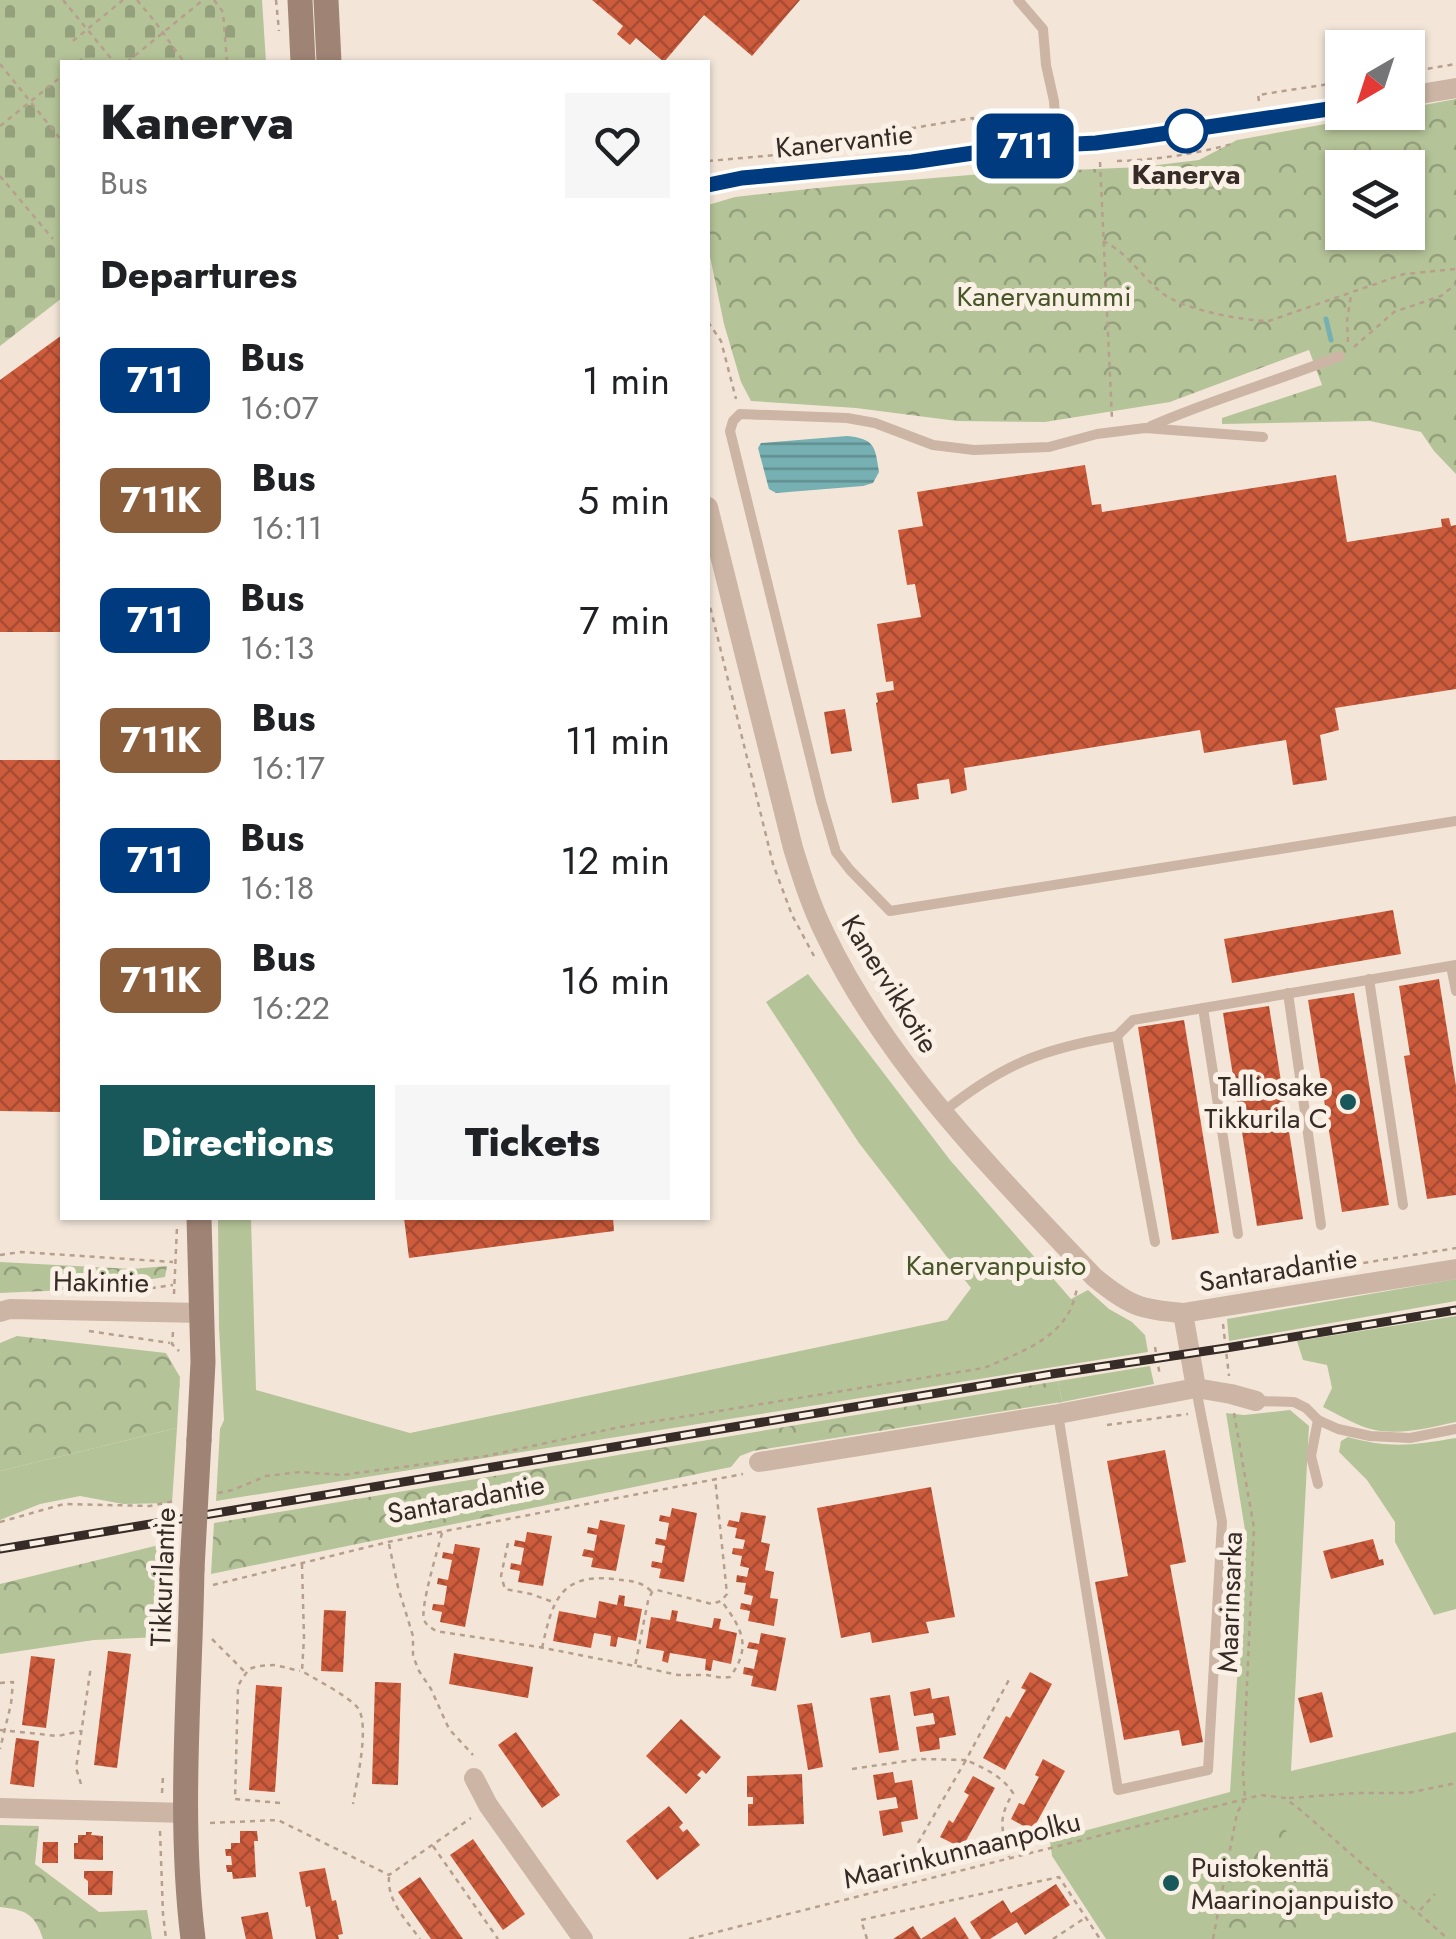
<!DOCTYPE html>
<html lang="en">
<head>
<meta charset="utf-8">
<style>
	body { margin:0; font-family:Jost,sans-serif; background:#f6f6f6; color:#202124; height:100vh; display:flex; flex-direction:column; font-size:38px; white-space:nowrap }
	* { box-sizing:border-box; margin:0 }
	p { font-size:32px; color:#757577 }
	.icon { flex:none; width:55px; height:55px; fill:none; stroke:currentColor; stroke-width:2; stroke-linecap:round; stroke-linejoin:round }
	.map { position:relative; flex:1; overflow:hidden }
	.details { position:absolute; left:60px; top:60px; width:650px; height:1160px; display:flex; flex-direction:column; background:#fff; border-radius:0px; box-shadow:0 2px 8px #0004 }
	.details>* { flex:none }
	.badge { padding:0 20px; border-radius:15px; font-size:35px; line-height:65px }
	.needle { width:65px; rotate:219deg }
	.fabs { position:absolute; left:1325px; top:30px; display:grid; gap:20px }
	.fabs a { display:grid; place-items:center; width:100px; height:100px; border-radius:0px; background:#fff; box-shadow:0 2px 8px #0004; font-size:50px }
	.map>.badge { position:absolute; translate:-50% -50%; box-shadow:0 0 0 5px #fff }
	h2 { padding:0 40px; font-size:38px; line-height:90px }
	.round { display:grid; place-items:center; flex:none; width:105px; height:105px; border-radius:0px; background:#f6f6f6 }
	.overview { display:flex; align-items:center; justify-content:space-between; height:170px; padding:0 40px }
	h1 { font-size:48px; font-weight:800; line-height:75px }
	.action { display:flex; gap:20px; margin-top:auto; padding:20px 40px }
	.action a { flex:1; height:115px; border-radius:0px; background:#19585a; color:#fff; font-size:40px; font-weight:800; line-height:115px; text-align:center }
	.action a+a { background:#f6f6f6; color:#202124 }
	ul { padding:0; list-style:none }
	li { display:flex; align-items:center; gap:30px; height:120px; padding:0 40px }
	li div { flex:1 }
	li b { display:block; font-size:38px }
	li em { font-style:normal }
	li .badge { min-width:110px; font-weight:700; text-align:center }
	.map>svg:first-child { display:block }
	.green { fill:#b5c398 }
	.forest { fill:url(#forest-crowns); fill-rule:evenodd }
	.cemetery { fill:url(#cemetery-stones) }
	.water { fill:url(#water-rules) }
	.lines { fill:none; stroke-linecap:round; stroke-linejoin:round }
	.stream { stroke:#76b0b2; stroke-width:5 }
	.building { fill:url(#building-cross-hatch) }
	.path { stroke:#b79f8e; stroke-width:2.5; stroke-dasharray:5 5; stroke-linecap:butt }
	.service { stroke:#ccb5a4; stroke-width:10 }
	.minor { stroke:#ccb5a4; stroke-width:20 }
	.secondary { stroke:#9f8475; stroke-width:25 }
	.rail-casing { stroke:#362b26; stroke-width:9 }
	.rail { stroke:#faf0e5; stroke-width:5; stroke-dasharray:15; stroke-linecap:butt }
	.secondary-bridge { stroke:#9f8475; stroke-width:25 }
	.line-casing { stroke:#fff; stroke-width:22 }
	.line { stroke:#003b80; stroke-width:15 }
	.stop-dot { fill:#fff; stroke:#003b80; stroke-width:5 }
	.poi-dot { fill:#19585a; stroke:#faf0e5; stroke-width:4 }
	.labels { text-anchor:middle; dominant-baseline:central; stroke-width:10; stroke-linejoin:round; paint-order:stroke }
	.street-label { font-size:28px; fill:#362b26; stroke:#faf0e5 }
	.stop-label { font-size:28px; font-weight:bold; fill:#362b26; stroke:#faf0e5 }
	.park-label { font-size:28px; fill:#465628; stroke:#faf0e5 }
	.poi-label { font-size:28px; fill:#362b26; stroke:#faf0e5; text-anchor:end }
</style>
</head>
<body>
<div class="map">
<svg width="1456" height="1939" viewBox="0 0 1456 1939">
	<defs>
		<pattern id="forest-crowns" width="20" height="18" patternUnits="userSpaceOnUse" patternTransform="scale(2.5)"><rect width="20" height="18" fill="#b5c398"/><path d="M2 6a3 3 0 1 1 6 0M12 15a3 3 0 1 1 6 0" fill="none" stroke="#949f7c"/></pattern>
		<pattern id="cemetery-stones" width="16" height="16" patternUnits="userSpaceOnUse" patternTransform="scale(2.5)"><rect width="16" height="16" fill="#b5c398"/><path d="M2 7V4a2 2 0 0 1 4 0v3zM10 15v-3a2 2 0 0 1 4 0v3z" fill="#949f7c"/></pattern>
		<pattern id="water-rules" width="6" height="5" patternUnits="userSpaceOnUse" patternTransform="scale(2.5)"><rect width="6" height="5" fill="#76b0b2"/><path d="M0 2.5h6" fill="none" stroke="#628f91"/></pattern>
		<pattern id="building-cross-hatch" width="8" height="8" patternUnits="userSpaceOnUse" patternTransform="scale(2.5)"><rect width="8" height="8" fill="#cd5c3c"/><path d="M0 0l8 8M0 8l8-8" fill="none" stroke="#a74c32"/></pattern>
	</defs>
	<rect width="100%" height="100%" fill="#f3e6d9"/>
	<g class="green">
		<polygon points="808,974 950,1160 1071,1299 1088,1290 1109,1309 1132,1322 1145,1335 1148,1352 216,1501 220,1429 224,1420 219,1327 218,1218 251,1218 256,1390 410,1433 947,1320 971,1288 859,1143 766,1002"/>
		<polygon points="1456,1279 1456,1301 1229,1341 1227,1319"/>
		<path d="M1456 1316V1422C1427 1428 1397 1437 1367 1428 1352 1423 1337 1414 1323 1407L1332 1388 1327 1365 1303 1360 1297 1341Z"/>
		<polygon points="1150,1366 1154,1384 1062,1402 1058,1381"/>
		<polygon points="1290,1410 1309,1426 1291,1771 1456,1732 1456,1939 1106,1939 1052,1856 1050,1840 1230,1792 1246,1536 1226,1413 1244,1415"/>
		<polygon points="177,1428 172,1503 123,1504 80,1496 40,1504 0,1520 0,1471"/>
		<path d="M1348 1437C1391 1449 1413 1445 1456 1438V1609L1434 1615 1395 1542V1522L1367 1480 1339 1452 1341 1441Z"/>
	</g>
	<g class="forest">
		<path d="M1456 99V474L1434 451 1421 432 1370 421 1222 424V418L1322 385 1309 350 1170 402 1045 422 957 421 856 408 751 401 741 382 724 324 708 247V205L735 197 837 186 982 174 1141 167 1199 160 1237 140 1386 113 1408 112V108ZM1342 168H1408V232H1342Z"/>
		<polygon points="0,1262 132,1269 167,1266 165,1277 88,1289 0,1293"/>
		<polygon points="17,1336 166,1353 180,1377 177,1428 0,1471 0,1343"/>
		<polygon points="1058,1381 1062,1402 753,1451 740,1456 731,1467 211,1574 214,1523"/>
		<polygon points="167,1543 159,1637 94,1640 0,1654 0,1584"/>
		<path d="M1254 1818C1266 1822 1282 1825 1291 1835 1303 1847 1330 1922 1329 1939H1218L1227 1889Z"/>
		<path d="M0 1825 39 1826 35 1864 99 1912 147 1910 152 1939H43C35 1913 25 1910 0 1907Z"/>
	</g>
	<polygon class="cemetery" points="0,0 262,0 266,62 62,62 62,298 0,346"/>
	<path class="water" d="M847 436C875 439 875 446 879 472L873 483 863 486 776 493 769 489 758 448 761 443Z"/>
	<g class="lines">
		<polyline class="stream" points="1326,319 1331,340"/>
	</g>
	<g class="building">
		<polygon points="592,0 800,0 752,56 704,15 664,62 636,38 630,45 617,34 623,26"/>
		<polygon points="62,335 62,632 0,632 0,380"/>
		<polygon points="1085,465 1092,505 1101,504 1102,512 1336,475 1347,542 1442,527 1441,519 1449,518 1451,526 1456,525 1456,689 1335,708 1339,730 1320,735 1327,780 1293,785 1286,740 1204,753 1200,730 964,768 967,790 951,794 949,779 917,784 919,799 892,803 876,703 878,702 876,693 894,690 893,681 886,682 877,624 921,617 915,584 907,585 898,530 923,526 917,492"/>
		<polygon points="845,709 852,751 831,754 824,712"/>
		<polygon points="0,760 62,760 62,1112 0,1111"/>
		<polygon points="1393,910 1401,954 1232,983 1224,939"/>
		<polygon points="1439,979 1456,1086 1456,1195 1427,1199 1404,1056 1410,1055 1399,986"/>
		<polygon points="1354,993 1389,1205 1342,1212 1308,1000"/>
		<polygon points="1269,1006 1303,1219 1257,1226 1223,1013"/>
		<polygon points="1184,1020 1219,1233 1172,1240 1138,1027"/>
		<polygon points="404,1218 613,1218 614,1231 409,1258"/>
		<polygon points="1165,1450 1186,1562 1170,1565 1203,1742 1182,1746 1179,1730 1124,1740 1095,1582 1128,1576 1107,1461"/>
		<polygon points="931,1487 955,1617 926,1622 929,1633 872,1643 870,1632 841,1638 817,1508"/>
		<polygon points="672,1508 697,1513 684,1582 659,1578 661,1569 651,1567 652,1561 662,1563 665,1546 655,1544 656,1538 666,1540 669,1523 659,1521 660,1515 670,1517"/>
		<polygon points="741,1512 766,1516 761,1542 770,1544 765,1570 774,1572 770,1598 778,1599 774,1626 748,1621 750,1611 740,1609 741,1603 751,1605 753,1596 744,1594 746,1583 736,1582 737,1575 747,1577 749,1568 740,1566 742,1556 732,1554 733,1548 743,1549 745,1540 735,1538 737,1528 727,1526 729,1520 739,1522"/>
		<polygon points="600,1520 625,1525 616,1571 591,1567 593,1558 582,1556 584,1549 594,1551 597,1535 587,1533 588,1527 598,1529"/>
		<polygon points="527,1532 552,1536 543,1586 518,1582 520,1571 510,1569 511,1563 521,1565 524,1548 514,1546 515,1540 525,1542"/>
		<polygon points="1373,1539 1379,1560 1383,1559 1384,1565 1331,1579 1323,1551"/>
		<polygon points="455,1544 480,1548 465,1627 440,1622 442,1612 432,1610 433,1604 444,1605 447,1586 437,1584 438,1578 448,1580 452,1560 442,1558 443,1552 453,1554"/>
		<polygon points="619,1595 625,1596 624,1606 642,1609 636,1641 618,1637 616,1647 610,1646 611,1636 594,1633 591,1648 553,1641 559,1611 596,1618 599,1601 617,1605"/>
		<polygon points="324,1610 346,1611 343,1672 321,1671"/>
		<polygon points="672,1610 678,1611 676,1621 712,1628 714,1618 721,1619 719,1629 737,1633 731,1664 713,1660 711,1671 705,1670 706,1659 670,1653 668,1663 662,1661 664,1651 646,1648 651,1617 670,1620"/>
		<polygon points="761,1633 786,1638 776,1691 751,1686 753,1676 743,1674 744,1667 754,1669 758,1650 747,1648 749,1642 759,1644"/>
		<polygon points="108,1651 131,1654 117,1768 94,1765"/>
		<polygon points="454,1653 533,1667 528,1698 449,1684"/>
		<polygon points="31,1656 55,1659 46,1728 22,1725"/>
		<polygon points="1030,1672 1052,1684 1005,1770 983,1758 1006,1716 1010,1718 1026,1690 1021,1688"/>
		<polygon points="375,1682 401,1683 398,1785 372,1784"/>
		<polygon points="256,1685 282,1687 275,1792 249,1790"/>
		<polygon points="930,1688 932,1699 949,1696 956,1735 939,1738 940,1749 920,1752 916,1727 935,1724 933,1713 914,1716 910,1692"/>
		<polygon points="1322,1692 1333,1737 1310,1743 1298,1698"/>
		<polygon points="890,1695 899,1750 879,1753 870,1698"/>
		<polygon points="812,1703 823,1767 808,1770 797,1705"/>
		<polygon points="681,1719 721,1757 706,1774 702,1770 697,1775 701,1778 686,1794 646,1756"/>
		<polygon points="516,1732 560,1795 542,1808 498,1745"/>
		<polygon points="16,1738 39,1741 34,1787 10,1784"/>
		<polygon points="1043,1759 1065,1771 1032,1831 1011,1819 1019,1803 1024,1805 1039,1777 1035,1775"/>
		<polygon points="893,1772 895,1783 912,1780 918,1819 901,1822 903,1832 883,1836 879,1811 898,1808 896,1797 877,1800 873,1775"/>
		<polygon points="802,1774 804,1824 748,1826 748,1804 753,1804 753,1797 747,1797 747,1776"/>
		<polygon points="973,1776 995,1788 962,1848 940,1837 949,1820 953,1823 969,1795 964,1792"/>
		<polygon points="669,1806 683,1823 679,1827 683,1832 687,1829 700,1845 657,1880 626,1841"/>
		<polygon points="240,1831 257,1831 258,1841 254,1841 256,1877 233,1879 232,1872 227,1872 226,1865 232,1865 231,1856 226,1856 225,1849 231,1849 231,1843 240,1843"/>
		<polygon points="86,1832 92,1832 91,1835 103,1836 103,1860 74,1859 74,1843 78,1843 78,1835 86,1835"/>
		<polygon points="473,1839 525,1914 503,1930 450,1855"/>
		<polygon points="43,1842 58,1842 58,1863 42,1863"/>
		<polygon points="325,1868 332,1901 336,1900 343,1934 338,1935 339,1939 316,1939 310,1906 306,1907 299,1872"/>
		<polygon points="84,1871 113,1871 112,1895 88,1895 88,1881 84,1878"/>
		<polygon points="420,1877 463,1939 431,1939 398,1892"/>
		<polygon points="1056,1884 1070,1905 1025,1935 1017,1922 990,1939 981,1939 970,1922 1003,1900 1011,1913"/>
		<polygon points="268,1912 273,1939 246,1939 241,1917"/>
		<polygon points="955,1917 969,1939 893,1939 913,1926 921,1939"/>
	</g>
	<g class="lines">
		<g class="path">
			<polyline points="63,0 114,62"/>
			<polyline points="137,0 156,23 184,62"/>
			<polyline points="214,0 223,12 227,62"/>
			<polyline points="276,0 279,31"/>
			<polyline points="73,41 123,0"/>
			<polyline points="78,62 86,56"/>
			<polyline points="127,62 203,0"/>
			<polyline points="0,64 62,141"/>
			<polyline points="1408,72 1456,64"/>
			<polyline points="1259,101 1258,95 1342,82"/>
			<polyline points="0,126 62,76"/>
			<polyline points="784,155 853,138 973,118 975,132"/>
			<polyline points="708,161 776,155"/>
			<path d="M1117 161C1157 160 1194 154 1232 144"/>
			<polyline points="1100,162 1112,419"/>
			<polyline points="981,169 982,174 1059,165"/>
			<polyline points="0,176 53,239"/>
			<path d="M1103 241C1128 253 1141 276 1162 293 1182 309 1242 321 1269 321L1404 274 1456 269"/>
			<polyline points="708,322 721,341 736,399"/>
			<polyline points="1348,342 1347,321 1351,295"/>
			<polyline points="1354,347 1394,312 1441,296 1456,284"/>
			<polyline points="708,598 773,864 792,915 814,956"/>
			<polyline points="0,1255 21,1252 173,1262"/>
			<polyline points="1314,1271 1456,1248"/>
			<polyline points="131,1291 173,1285"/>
			<polyline points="174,1294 177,1227"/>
			<polyline points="1223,1324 1229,1376"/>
			<polyline points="89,1331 170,1343"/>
			<polyline points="173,1332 172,1344 179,1351"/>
			<polyline points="1155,1347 1160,1376"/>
			<polyline points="1234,1413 1254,1528 1243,1774 1245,1798"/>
			<polyline points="1107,1425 1188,1414"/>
			<path d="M218 1493 233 1490 266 1476 300 1472 342 1475 486 1456 620 1427 984 1368C1014 1355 1053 1342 1069 1312 1073 1305 1075 1296 1077 1289"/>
			<polyline points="0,1522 64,1504 150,1506 175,1501"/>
			<path d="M442 1533C438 1549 420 1607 424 1620 427 1626 430 1627 436 1631L539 1647 635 1666 648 1601 652 1592 657 1590 712 1604 721 1601 727 1594 715 1478"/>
			<polyline points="508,1543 501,1576 505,1589 531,1594 553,1602"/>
			<polyline points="389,1544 398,1587 413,1636 413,1656 419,1671 431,1689 449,1729 473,1755"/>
			<path d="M302 1564 304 1638 302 1671C318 1681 345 1694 357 1707 371 1723 356 1784 353 1804"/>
			<polyline points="213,1585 388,1542 743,1474"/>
			<polyline points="212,1639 245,1672"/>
			<path d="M542 1648C552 1603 559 1573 613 1579 628 1581 640 1580 651 1591"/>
			<path d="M637 1666 678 1675H707L723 1678 730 1677C752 1647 742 1629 723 1603"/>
			<polyline points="0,1683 13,1682 11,1704 0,1749"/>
			<polyline points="0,1730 58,1736 81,1731"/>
			<polyline points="852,1769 920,1759 966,1760 1011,1676"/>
			<polyline points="81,1784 76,1768 91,1666"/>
			<polyline points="162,1793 163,1776"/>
			<polyline points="1289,1798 1356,1793 1408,1793 1456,1783"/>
			<polyline points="280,1803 235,1799 238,1686 242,1679 249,1669 258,1666 275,1665 300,1671"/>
			<polyline points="210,1823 278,1820 389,1875 471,1818"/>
			<polyline points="160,1831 163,1914 166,1939"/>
			<path d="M918 1843 966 1760C984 1768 1002 1776 1013 1793 997 1820 1002 1828 1009 1857"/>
			<polyline points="433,1846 498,1939"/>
			<path d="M389 1877C387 1901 406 1920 420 1939"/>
			<polyline points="1420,1910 1435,1894"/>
			<polyline points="689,1939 1261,1795 1285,1798 1303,1812 1448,1939"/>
			<polyline points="867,1939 861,1920 1059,1877 1100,1939"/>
			<polyline points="1053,1939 1085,1918"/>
			<polyline points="1213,1939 1237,1813 1244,1801"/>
		</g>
		<g class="service">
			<polyline points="1018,0 1043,29 1046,65 1054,101 1057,144"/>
			<path d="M1151 426C1213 399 1277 381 1340 356"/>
			<polyline points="1263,437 1145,428 1097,434 1049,447 974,450 933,445 875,423 847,418 740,414 733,421 730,431 821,801 836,852 850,870 890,911 1456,821"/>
			<polyline points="1451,966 1456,991"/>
			<polyline points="1369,979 1403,1205"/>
			<polyline points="1288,993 1321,1225"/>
			<polyline points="1203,1008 1238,1234"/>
			<polyline points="1117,1036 1133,1020 1456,965"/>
			<path d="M943 1112C1003 1064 1042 1049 1117 1036L1155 1242"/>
			<polyline points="1257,1401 1294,1402 1306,1408 1318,1420 1338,1429 1370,1436 1410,1438 1456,1429"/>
			<polyline points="1058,1414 1118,1790 1208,1770 1222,1522 1196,1389"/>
			<polyline points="1318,1420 1311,1456 1318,1484"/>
		</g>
		<g class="minor">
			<polyline points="1408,96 1456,88"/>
			<polyline points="708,184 741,179 913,162 1014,147 1096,143 1342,107"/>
			<path d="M708 507 793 848C802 877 811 906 825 934 888 1066 995 1172 1094 1277 1128 1305 1140 1310 1183 1313L1456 1269"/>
			<polyline points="0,1312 10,1309 202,1313"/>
			<polyline points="1196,1388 1231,1394 1256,1401"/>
			<polyline points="759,1462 1058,1414 1196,1388 1183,1313"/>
			<polyline points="474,1778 488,1805 583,1939"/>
			<polyline points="0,1808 186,1813"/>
		</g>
		<g class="secondary">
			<polyline points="300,0 303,62"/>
			<polyline points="326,0 329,62"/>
			<polyline points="199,1440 203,1362 199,1218"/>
			<path d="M192 1569C190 1692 178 1816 193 1939"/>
		</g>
		<g class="rail-casing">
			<polyline id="rail" points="0,1549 1052,1374 1226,1348 1456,1310"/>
		</g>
		<use href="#rail" class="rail"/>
		<polyline class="secondary-bridge" points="192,1569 199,1440"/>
	</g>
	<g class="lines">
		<g class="line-casing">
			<polyline id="line" points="708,185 742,178 912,162 1014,147 1096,143 1134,138 1342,107"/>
		</g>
		<use href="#line" class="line"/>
	</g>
	<circle class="stop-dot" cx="1186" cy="131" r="20"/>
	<g class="poi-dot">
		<circle cx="1348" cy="1102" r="10"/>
		<circle cx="1171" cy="1883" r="10"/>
	</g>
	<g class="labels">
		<g class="street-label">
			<text transform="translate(844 141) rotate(-6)">Kanervantie</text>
			<text transform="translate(890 984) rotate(58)">Kanervikkotie</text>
			<text transform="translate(1278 1270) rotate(-9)">Santaradantie</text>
			<text transform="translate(101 1282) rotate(1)">Hakintie</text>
			<text transform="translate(466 1499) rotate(-11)">Santaradantie</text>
			<text transform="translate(163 1577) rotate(-88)">Tikkurilantie</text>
			<text transform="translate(1230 1602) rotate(-88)">Maarinsarka</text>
			<text transform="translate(962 1850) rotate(-14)">Maarinkunnaanpolku</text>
		</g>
		<g class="stop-label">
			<text x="1186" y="174">Kanerva</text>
		</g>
		<g class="park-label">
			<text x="1044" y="296">Kanervanummi</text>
			<text x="996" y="1265">Kanervanpuisto</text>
		</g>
		<g class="poi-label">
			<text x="1328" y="1086">Talliosake<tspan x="1328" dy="32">Tikkurila C</tspan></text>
			<text x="1191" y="1867" text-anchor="start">Puistokenttä<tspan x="1191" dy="32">Maarinojanpuisto</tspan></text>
		</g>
	</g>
</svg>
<div class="fabs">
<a><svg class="needle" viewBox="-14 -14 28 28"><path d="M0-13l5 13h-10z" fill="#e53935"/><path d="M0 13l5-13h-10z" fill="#757577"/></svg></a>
<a><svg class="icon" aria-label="layers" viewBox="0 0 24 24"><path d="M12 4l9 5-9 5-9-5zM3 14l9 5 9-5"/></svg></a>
</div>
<b class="badge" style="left:1025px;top:146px;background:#003b80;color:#fff">711</b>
<section class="details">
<div class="overview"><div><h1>Kanerva</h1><p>Bus</p></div><a class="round"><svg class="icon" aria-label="heart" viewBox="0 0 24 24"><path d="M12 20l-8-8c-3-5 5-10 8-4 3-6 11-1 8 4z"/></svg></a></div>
<h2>Departures</h2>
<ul>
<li><span class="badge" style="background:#003b80;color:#fff">711</span><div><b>Bus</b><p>16:07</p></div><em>1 min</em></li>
<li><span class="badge" style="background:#8b5e3c;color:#fff">711K</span><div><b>Bus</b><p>16:11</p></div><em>5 min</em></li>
<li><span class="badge" style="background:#003b80;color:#fff">711</span><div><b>Bus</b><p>16:13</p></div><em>7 min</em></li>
<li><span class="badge" style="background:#8b5e3c;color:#fff">711K</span><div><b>Bus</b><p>16:17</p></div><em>11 min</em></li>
<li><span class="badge" style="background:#003b80;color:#fff">711</span><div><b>Bus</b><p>16:18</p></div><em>12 min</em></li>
<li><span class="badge" style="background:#8b5e3c;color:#fff">711K</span><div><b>Bus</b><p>16:22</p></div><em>16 min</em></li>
</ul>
<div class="action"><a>Directions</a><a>Tickets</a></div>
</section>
</div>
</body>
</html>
